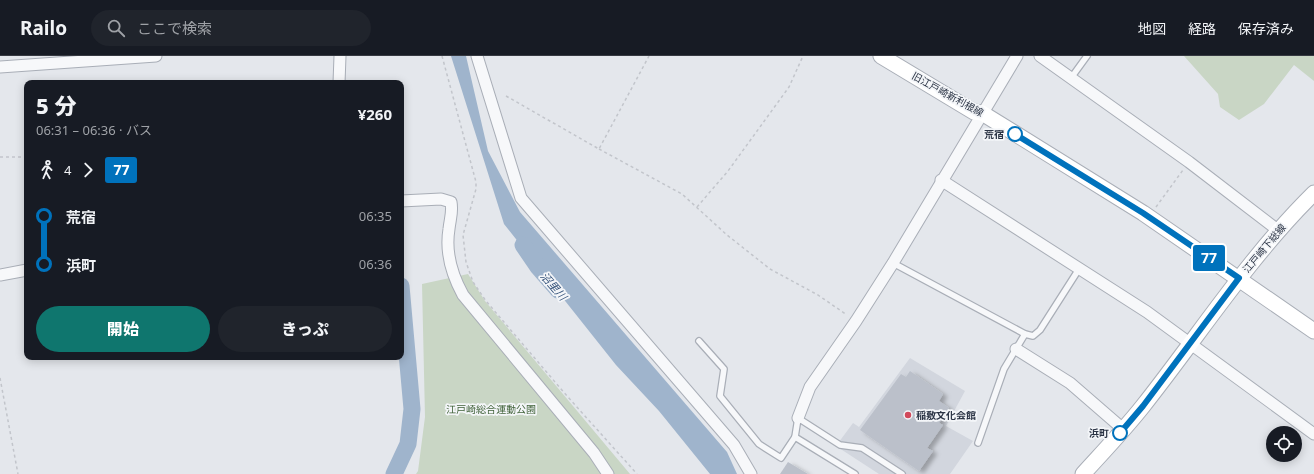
<!DOCTYPE html>
<html lang="ja">
<head>
<meta charset="utf-8">
<style>
	body { margin:0; font-family:"Noto Sans","Noto Sans JP",sans-serif; background:#20242c; color:#f1f3f6; height:100vh; display:flex; flex-direction:column; font-size:15px; white-space:nowrap }
	* { box-sizing:border-box; margin:0 }
	p { font-size:13px; color:#9ea1a6 }
	.icon { flex:none; width:22px; height:22px; fill:none; stroke:currentColor; stroke-width:2; stroke-linecap:round; stroke-linejoin:round }
	.map { position:relative; flex:1; overflow:hidden }
	.panel { position:absolute; left:24px; top:24px; width:380px; height:280px; display:flex; flex-direction:column; background:#171b24; border-radius:8px; box-shadow:0 2px 10px #0003 }
	.panel>* { flex:none }
	.badge { padding:0 8px; border-radius:3px; font-size:14px; line-height:26px }
	.controls { position:absolute; left:1266px; top:370px; display:grid; gap:8px }
	.controls a { display:grid; place-items:center; width:36px; height:36px; border-radius:50%; background:#171b24; box-shadow:0 2px 10px #0003; font-size:20px }
	.map>.badge { position:absolute; translate:-50% -50%; box-shadow:0 0 0 2px #fff }
	.legs { display:flex; align-items:center; gap:6px; height:44px; padding:0 12px; font-size:13px }
	.legs p { margin-inline-start:auto }
	.headline { display:flex; align-items:center; justify-content:space-between; height:68px; padding:0 12px }
	h1 { font-size:22px; font-weight:800; line-height:30px }
	.button { display:flex; gap:8px; margin-top:auto; padding:8px 12px }
	.button a { flex:1; height:46px; border-radius:24px; background:#0f766e; color:#fff; font-size:16px; font-weight:800; line-height:46px; text-align:center }
	.button a+a { background:#20242c; color:#f1f3f6 }
	ul { padding:0 12px; list-style:none }
	li { display:flex; align-items:center; gap:14px; height:48px; font-size:15px }
	li i { display:grid; place-items:center; width:6px; height:100%; margin:0 5px; background:currentColor }
	li i::after { content:''; width:10px; height:10px; margin:-5px; border:3px solid; border-radius:50%; background:#171b24 }
	li p { margin-inline-start:auto }
	li:first-child i { background:linear-gradient(#0000 50%,currentColor 0) }
	li:last-child i { background:linear-gradient(currentColor 50%,#0000 0) }
	header { display:flex; align-items:center; gap:24px; box-sizing:border-box; height:56px; padding:0 20px; background:#171b24; border-bottom:1px solid #363941 }
	header strong { font-size:19px }
	nav { display:flex; gap:22px; margin-inline-start:auto; font-size:14px }
	.search { width:280px; height:36px; background:#20242c; display:flex; align-items:center; gap:10px; box-sizing:border-box; padding:0 14px; border-radius:22px; color:#9ea1a6; font-size:15px }
	.map>svg:first-child { display:block }
	.built { fill:#d2d6de }
	.green { fill:#c9d6c5 }
	.water { fill:#9fb4cc }
	.lines { fill:none; stroke-linecap:round; stroke-linejoin:round }
	.river { stroke:#9fb4cc; stroke-width:17 }
	.building { fill:#bbc0ca; filter:url(#shadow) }
	.lane-casing { stroke:#a9aeb7; stroke-width:8 }
	.street-casing { stroke:#a9aeb7; stroke-width:13 }
	.secondary-casing { stroke:#a9aeb7; stroke-width:17 }
	.path { stroke:#c2c5cb; stroke-width:1.5; stroke-dasharray:3 3; stroke-linecap:butt }
	.lane { stroke:#f7f8fa; stroke-width:5.5 }
	.street { stroke:#f7f8fa; stroke-width:11 }
	.secondary { stroke:#fff; stroke-width:15 }
	.line-1-casing { stroke:#fff; stroke-width:9 }
	.line-1 { stroke:#0072bc; stroke-width:6 }
	.stop-1-dot { fill:#fff; stroke:#0072bc; stroke-width:2 }
	.poi-dot { fill:#d1495b; stroke:#f4f6f9; stroke-width:1.5 }
	.labels { text-anchor:middle; dominant-baseline:central; stroke-width:3.5; stroke-linejoin:round; paint-order:stroke }
	.street-label { font-size:10px; fill:#2b3445; stroke:#f4f6f9 }
	.stop-label { font-size:10px; font-weight:bold; fill:#2b3445; stroke:#f4f6f9; text-anchor:end }
	.park-label { font-size:10px; fill:#3f6138; stroke:#f4f6f9 }
	.poi-label { font-size:10px; font-weight:bold; fill:#2b3445; stroke:#f4f6f9; text-anchor:start }
	.water-label { font-size:11px; font-style:italic; fill:#34527a; stroke:#f4f6f9 }
</style>
</head>
<body>
<header>
<strong>Railo</strong>
<div class="search"><svg class="icon" aria-label="search" viewBox="0 0 24 24"><circle cx="10" cy="10" r="6"/><path d="M15 15l6 6"/></svg>ここで検索</div>
<nav><a>地図</a><a>経路</a><a>保存済み</a></nav>
</header>
<div class="map">
<svg width="1314" height="418" viewBox="0 0 1314 418">
	<defs>
		<filter id="shadow"><feDropShadow dx="4.5" dy="2.5" stdDeviation="2" flood-color="#0004"/></filter>
	</defs>
	<rect width="100%" height="100%" fill="#e4e7ec"/>
	<polygon class="built" points="910,302 965,335 946,370 973,385 950,418 879,418 836,390 853,367 859,371"/>
	<g class="green">
		<polygon points="1184,0 1314,0 1314,25 1294,9 1264,48 1239,64 1220,51 1218,38"/>
		<polygon points="468,218 485,245 630,418 416,418 418,415 425,361 422,228"/>
	</g>
	<g class="water">
		<polygon points="451,0 466,0 488,95 520,156 727,396 737,418 710,418 659,355 616,309 504,168"/>
		<polygon points="409,352 414,354 410,389 397,418 391,418 405,387"/>
	</g>
	<g class="lines">
		<g class="river">
			<polyline points="523,189 538,211 558,234"/>
			<polyline points="394,418 408,388 412,353 401,230"/>
		</g>
	</g>
	<g class="building">
		<polygon points="910,315 943,338 939,345 949,352 939,367 943,369 927,392 933,395 919,415 860,374 901,318 906,321"/>
		<polygon points="788,406 808,418 780,418"/>
	</g>
	<g class="lines">
		<g class="lane-casing">
			<g id="lane">
				<polyline points="1071,22 1087,0"/>
				<polyline points="893,207 1025,278 1033,280 1040,274 1079,213"/>
				<polyline points="699,285 724,313 720,340 759,388 781,402 795,381"/>
				<polyline points="978,387 1004,313 1025,278"/>
				<polyline points="855,418 795,381 798,362 840,389 862,392 902,418"/>
			</g>
		</g>
		<g class="street-casing">
			<g id="street">
				<polyline points="477,0 521,142 734,389 751,418"/>
				<polyline points="1040,0 1189,106 1279,175"/>
				<polyline points="0,11 156,0"/>
				<polyline points="339,27 340,0"/>
				<polyline points="941,124 1147,256 1314,378"/>
				<path d="M401 145 441 143 451 146C453 156 450 163 449 173 445 197 452 219 463 239L594 397 608 418"/>
				<polyline points="0,219 27,214"/>
				<polyline points="1016,293 1070,327 1123,373"/>
				<polyline points="798,362 810,331 856,265 893,207 1017,0"/>
			</g>
		</g>
		<g class="secondary-casing">
			<g id="secondary">
				<polyline points="881,0 974,56 982,57 1143,157 1314,275"/>
				<path d="M1083 418C1103 396 1124 374 1143 350 1200 278 1249 201 1314 137"/>
			</g>
		</g>
		<g class="path">
			<polyline points="442,0 476,126 476,133 463,179 466,206 473,226 486,245 567,340 637,418"/>
			<polyline points="506,40 599,93 649,0"/>
			<polyline points="599,93 682,138 727,179 770,213 818,239 847,259"/>
			<polyline points="0,101 27,101"/>
			<polyline points="697,151 728,115 789,31 803,0"/>
			<polyline points="1156,151 1183,114"/>
			<polyline points="0,322 18,418"/>
		</g>
		<use href="#lane" class="lane"/>
		<use href="#street" class="street"/>
		<use href="#secondary" class="secondary"/>
	</g>
	<g class="lines">
		<g class="line-1-casing">
			<polyline id="line-1" points="1015,78 1143,157 1239,222 1143,350 1120,377"/>
		</g>
		<use href="#line-1" class="line-1"/>
	</g>
	<g class="stop-1-dot">
		<circle cx="1015" cy="78" r="7"/>
		<circle cx="1120" cy="377" r="7"/>
	</g>
	<circle class="poi-dot" cx="908" cy="359" r="4"/>
	<g class="labels">
		<g class="street-label">
			<text transform="translate(948 38) rotate(29)">旧江戸崎新利根線</text>
			<text transform="translate(1264 192) rotate(-50)">江戸崎下総線</text>
		</g>
		<g class="stop-label">
			<text x="1004" y="78">荒宿</text>
			<text x="1109" y="377">浜町</text>
		</g>
		<g class="park-label">
			<text x="491" y="353">江戸崎総合運動公園</text>
		</g>
		<g class="poi-label">
			<text x="916" y="359">稲敷文化会館</text>
		</g>
		<g class="water-label">
			<text transform="translate(554 230) rotate(49)">沼里川</text>
		</g>
	</g>
</svg>
<div class="controls">
<a><svg class="icon" aria-label="locate" viewBox="0 0 24 24"><circle cx="12" cy="12" r="6"/><path d="M12 2v4M12 18v4M2 12h4M18 12h4"/></svg></a>
</div>
<b class="badge" style="left:1209px;top:202px;background:#0072bc;color:#fff">77</b>
<section class="panel">
<div class="headline"><div><h1>5 分</h1><p>06:31 – 06:36 · バス</p></div><b>¥260</b></div>
<div class="legs"><svg class="icon" aria-label="walk" viewBox="0 0 24 24"><circle cx="13" cy="4" r="2"/><path d="M13 8l-2 6 4 7M11 14l-3 7M7 12l3-4h3l4 4"/></svg>4<svg class="icon" aria-label="forward" viewBox="0 0 24 24"><path d="M9 5l7 7-7 7"/></svg><b class="badge" style="background:#0072bc;color:#fff">77</b></div>
<ul>
<li><i style="color:#0072bc"></i><b>荒宿</b><p>06:35</p></li>
<li><i style="color:#0072bc"></i><b>浜町</b><p>06:36</p></li>
</ul>
<div class="button"><a>開始</a><a>きっぷ</a></div>
</section>
</div>
</body>
</html>
